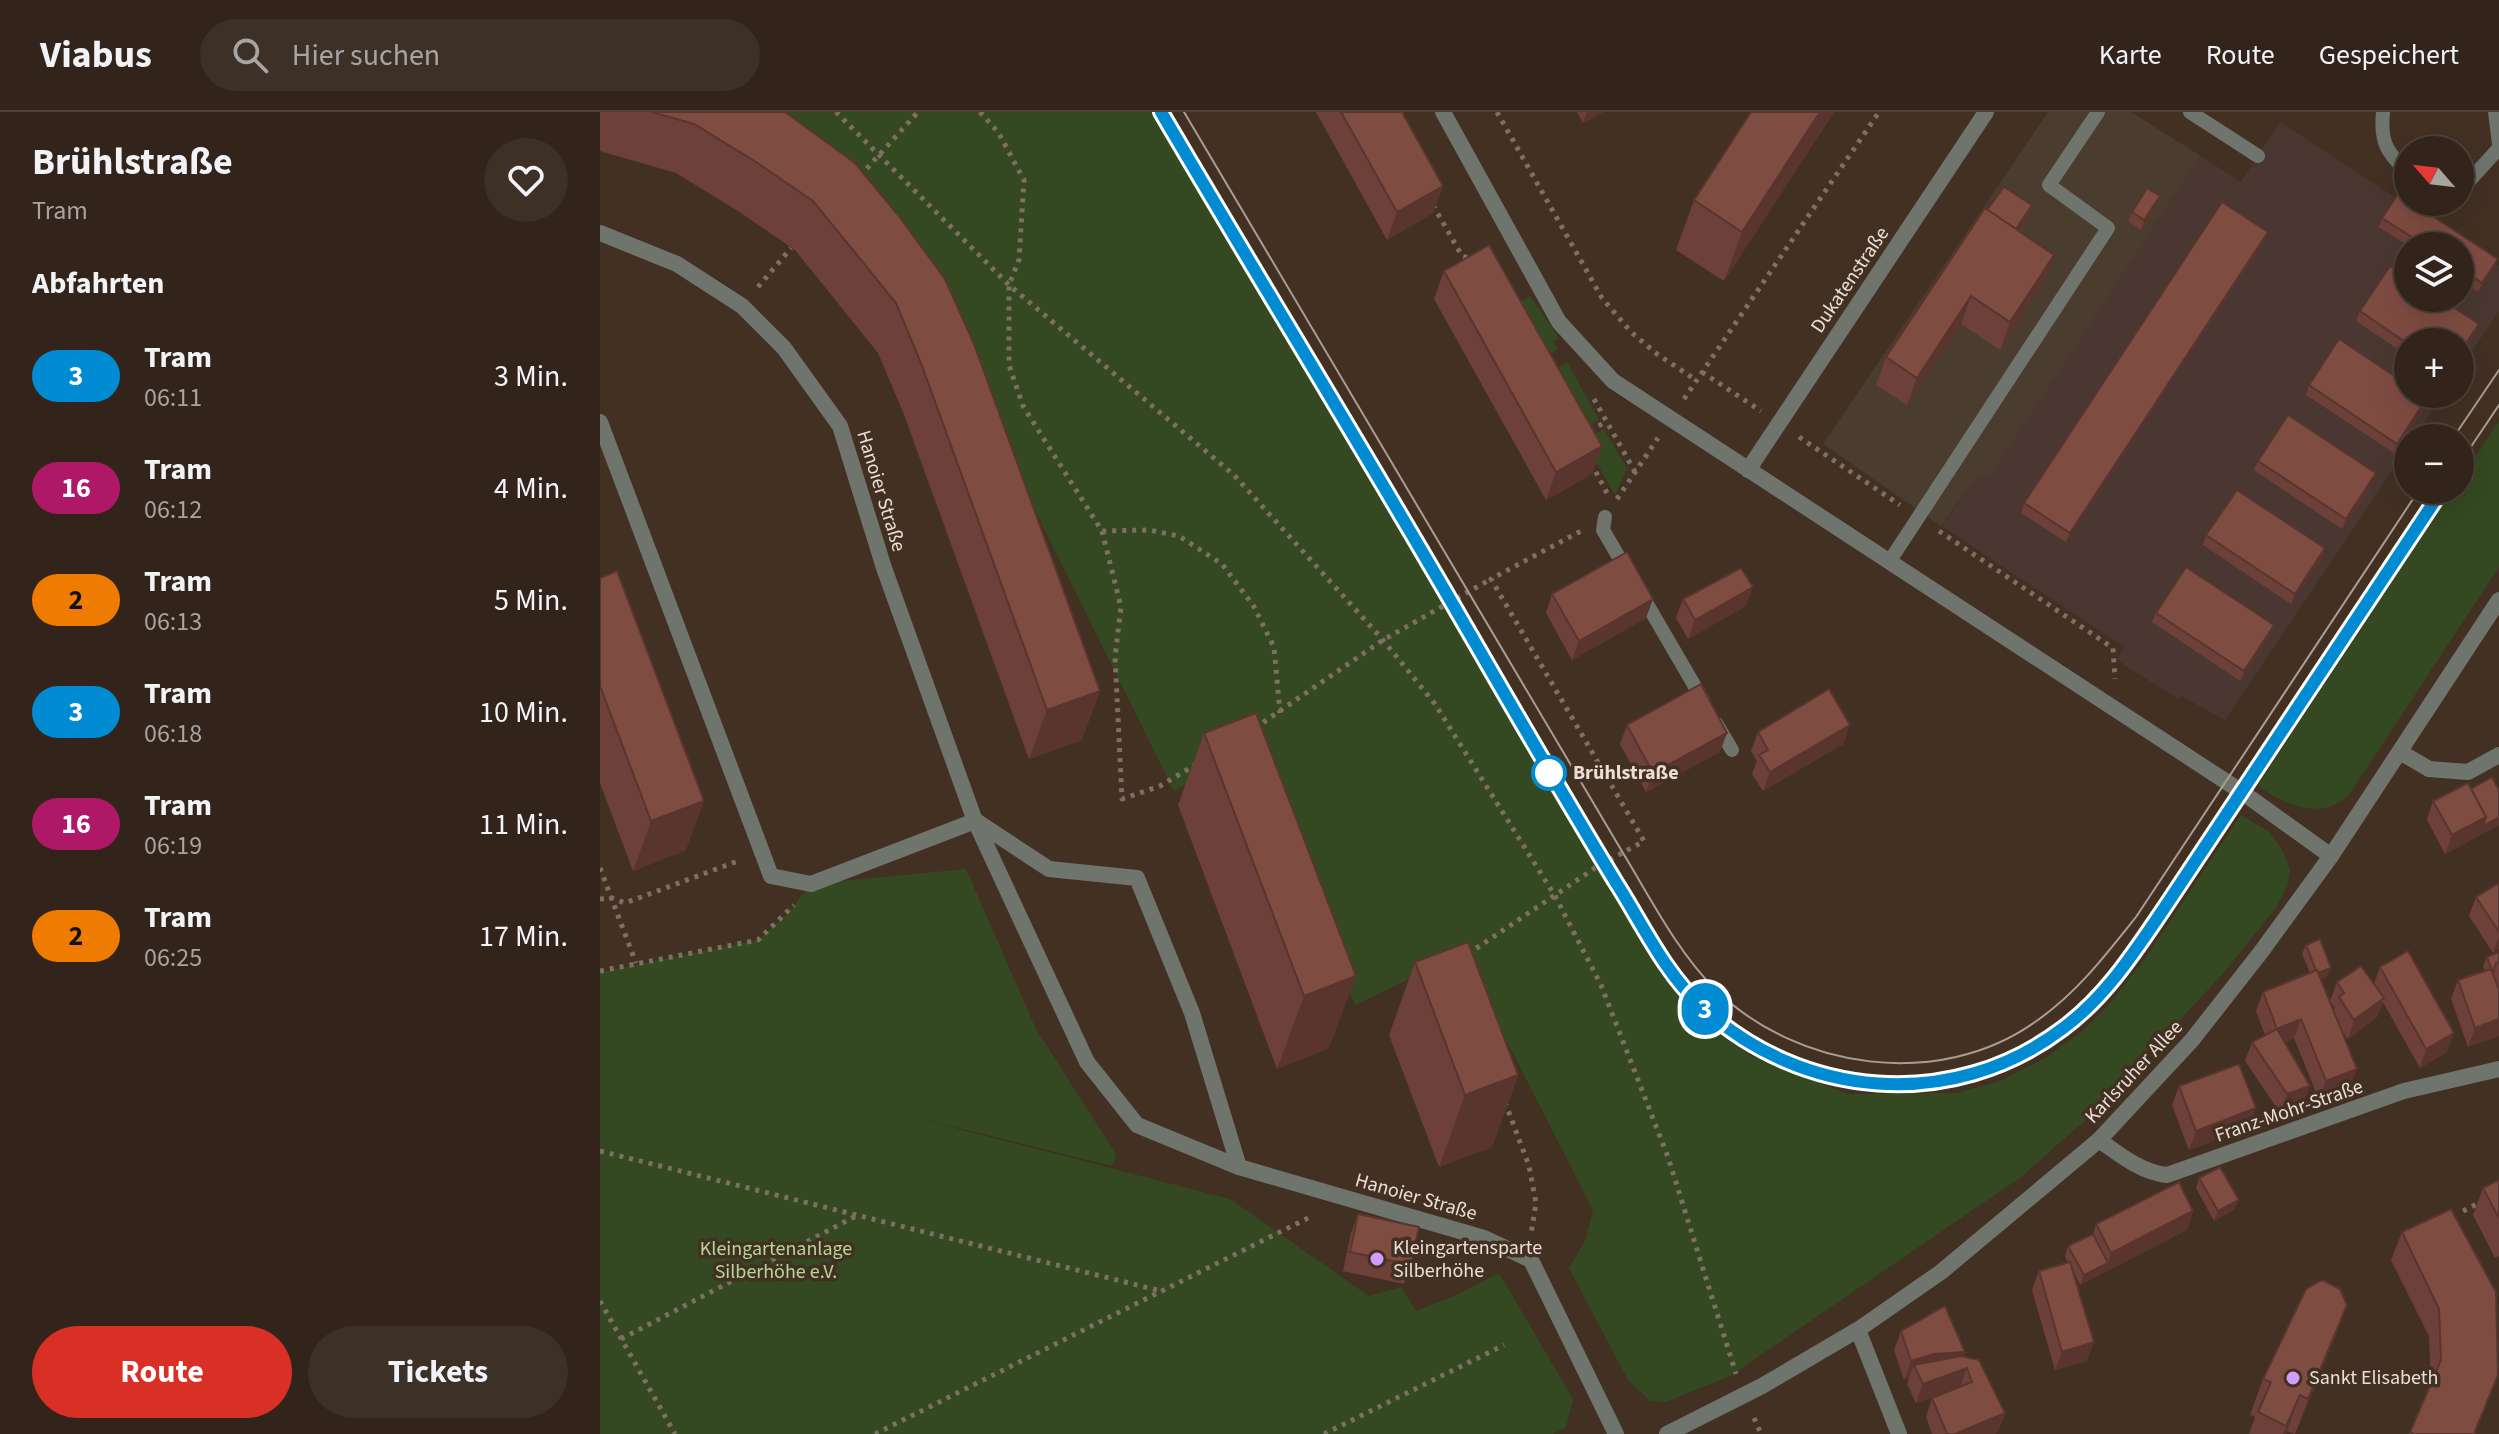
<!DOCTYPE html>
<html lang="de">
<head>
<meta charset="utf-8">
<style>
	body { margin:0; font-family:"Source Sans 3",sans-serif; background:#3d3027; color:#f1f3f6; height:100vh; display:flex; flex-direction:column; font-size:30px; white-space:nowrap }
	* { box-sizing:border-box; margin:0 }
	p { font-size:26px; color:#a8a4a2 }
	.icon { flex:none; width:44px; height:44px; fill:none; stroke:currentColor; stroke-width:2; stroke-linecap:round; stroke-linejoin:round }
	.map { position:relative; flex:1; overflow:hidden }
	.drawer { display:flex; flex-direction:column; background:#32241a; width:600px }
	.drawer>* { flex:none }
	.badge { padding:0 16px; border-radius:26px; font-size:28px; line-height:52px }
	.needle { width:52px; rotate:298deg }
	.tools { position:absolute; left:1794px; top:24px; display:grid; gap:16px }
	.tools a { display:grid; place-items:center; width:80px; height:80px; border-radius:50%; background:#32241a; box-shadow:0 8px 32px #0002,0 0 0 2px #4d4139; font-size:40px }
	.map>.badge { position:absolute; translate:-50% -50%; box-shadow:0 0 0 4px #fff }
	h2 { padding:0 32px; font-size:30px; line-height:72px }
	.round { display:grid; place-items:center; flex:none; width:84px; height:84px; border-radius:42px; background:#3d3027 }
	.headline { display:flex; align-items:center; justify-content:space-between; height:136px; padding:0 32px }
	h1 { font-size:38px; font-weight:700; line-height:60px }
	.button { display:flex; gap:16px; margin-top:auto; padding:16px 32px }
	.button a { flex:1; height:92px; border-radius:48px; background:#d93025; color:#fff; font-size:32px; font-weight:700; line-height:92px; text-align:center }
	.button a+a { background:#3d3027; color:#f1f3f6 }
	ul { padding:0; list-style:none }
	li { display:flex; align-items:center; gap:24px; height:112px; padding:0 32px }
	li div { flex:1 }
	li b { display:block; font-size:30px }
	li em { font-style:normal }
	li .badge { min-width:88px; font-weight:700; text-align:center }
	header { display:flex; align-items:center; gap:48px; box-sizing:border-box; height:112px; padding:0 40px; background:#32241a; border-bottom:2px solid #4d4139 }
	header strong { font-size:38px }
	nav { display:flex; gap:44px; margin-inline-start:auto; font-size:28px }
	.search { width:560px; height:72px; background:#3d3027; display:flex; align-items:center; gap:20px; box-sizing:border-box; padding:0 28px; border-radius:44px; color:#a8a4a2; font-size:30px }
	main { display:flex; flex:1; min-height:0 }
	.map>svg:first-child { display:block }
	.commercial { fill:#4a3c2f }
	.industrial { fill:#4a3731; fill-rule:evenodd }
	.green { fill:#344921 }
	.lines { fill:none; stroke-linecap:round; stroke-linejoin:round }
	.path { stroke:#7e6e63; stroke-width:5; stroke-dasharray:4 6; stroke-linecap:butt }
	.service { stroke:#6f756c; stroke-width:14 }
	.minor { stroke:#6f756c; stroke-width:16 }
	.tertiary { stroke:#6f756c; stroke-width:16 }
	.tram { stroke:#ab9d93; stroke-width:2 }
	.wall { fill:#6d4139 }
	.shaded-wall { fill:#59352e }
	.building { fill:#7f4c42; stroke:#59352e; stroke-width:2 }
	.line-casing { stroke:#fff; stroke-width:18 }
	.line { stroke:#008bd2; stroke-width:12 }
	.stop-dot { fill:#fff; stroke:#008bd2; stroke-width:4 }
	.poi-dot { fill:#d29cfd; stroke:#423023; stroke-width:3 }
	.labels { text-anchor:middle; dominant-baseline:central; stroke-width:7; stroke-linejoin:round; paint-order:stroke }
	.street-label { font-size:20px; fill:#ebded6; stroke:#423023 }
	.stop-label { font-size:20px; font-weight:bold; fill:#ebded6; stroke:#423023; text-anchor:start }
	.poi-label { font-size:20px; fill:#ebded6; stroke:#423023; text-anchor:start }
	.park-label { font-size:20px; fill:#b3d994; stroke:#423023 }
</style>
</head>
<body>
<header>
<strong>Viabus</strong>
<div class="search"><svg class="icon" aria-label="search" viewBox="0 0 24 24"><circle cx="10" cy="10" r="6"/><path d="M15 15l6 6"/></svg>Hier suchen</div>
<nav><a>Karte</a><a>Route</a><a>Gespeichert</a></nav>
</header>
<main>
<section class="drawer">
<div class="headline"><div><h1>Brühlstraße</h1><p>Tram</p></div><a class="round"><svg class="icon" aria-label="heart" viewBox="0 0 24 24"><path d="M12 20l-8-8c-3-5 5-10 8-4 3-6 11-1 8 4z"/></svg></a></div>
<h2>Abfahrten</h2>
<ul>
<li><span class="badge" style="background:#008bd2;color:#fff">3</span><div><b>Tram</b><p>06:11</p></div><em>3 Min.</em></li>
<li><span class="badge" style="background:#af1867;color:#fff">16</span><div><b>Tram</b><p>06:12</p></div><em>4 Min.</em></li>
<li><span class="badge" style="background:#ef7c00;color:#111">2</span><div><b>Tram</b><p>06:13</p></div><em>5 Min.</em></li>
<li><span class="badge" style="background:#008bd2;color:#fff">3</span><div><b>Tram</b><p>06:18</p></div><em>10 Min.</em></li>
<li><span class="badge" style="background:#af1867;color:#fff">16</span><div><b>Tram</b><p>06:19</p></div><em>11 Min.</em></li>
<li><span class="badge" style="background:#ef7c00;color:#111">2</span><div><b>Tram</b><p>06:25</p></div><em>17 Min.</em></li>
</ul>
<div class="button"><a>Route</a><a>Tickets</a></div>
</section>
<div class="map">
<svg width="1899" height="1322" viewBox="0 0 1899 1322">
	<rect width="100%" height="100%" fill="#423023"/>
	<polygon class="commercial" points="1448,0 1531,0 1601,44 1392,362 1376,366 1341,414 1223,332"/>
	<path class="industrial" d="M1680 10 1899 153V199L1860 257V230H1808V282H1843L1814 326H1808V335L1625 608 1581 584 1578 587 1526 554 1517 547 1524 535 1342 414 1376 366 1392 361 1601 44 1641 70ZM1808 134H1860V186H1808Z"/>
	<g class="green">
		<polygon points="118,0 554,0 1035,819 1094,900 1151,944 1248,982 1357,981 1400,969 1445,946 1481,920 1507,895 1544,848 1641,703 1668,719 1683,739 1690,758 1687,775 1675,797 1627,857 1497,998 1421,1065 1130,1264 1066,1290 1050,1289 1028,1268 969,1156 986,1127 993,1098 862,842 755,893 654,637 574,679 297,120"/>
		<polygon points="930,184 959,226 953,229 958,238 939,249 910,195"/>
		<polygon points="967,250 999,308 979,319 947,261"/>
		<path d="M1899 309V455L1749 683C1744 686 1738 692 1732 694 1707 703 1676 688 1658 673L1853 378H1860V368Z"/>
		<polygon points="1004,317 1027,357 1015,383 984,329"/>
		<polygon points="366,757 436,917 516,1042 512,1054 282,997 630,1087 769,1184 801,1175 816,1199 854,1184 899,1161 973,1287 966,1315 953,1322 0,1322 0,860 158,828 186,803 211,772"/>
	</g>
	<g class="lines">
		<g class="path">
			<polyline points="236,0 409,173 634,363 783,528 835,592 955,784 1001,873 1068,1045 1136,1262"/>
			<polyline points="380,0 398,20 424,68 419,148 409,173 409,253 423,294 502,419 549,418 579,424 622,452 653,493 674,535 680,601"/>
			<polyline points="897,0 1002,186 1031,220 1057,242 1096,268"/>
			<polyline points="260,64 318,0"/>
			<polyline points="833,93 862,144 873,147"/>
			<polyline points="158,175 191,136"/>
			<polyline points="1102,260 1161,299"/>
			<polyline points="994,287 1035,360"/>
			<polyline points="1084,287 1279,0"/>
			<polyline points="990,319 1007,309"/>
			<polyline points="1199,325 1300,393"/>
			<polyline points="991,351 1007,381"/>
			<polyline points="1017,387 1058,326"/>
			<polyline points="502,419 521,495 515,545 522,687 560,674 595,653"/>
			<polyline points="1339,419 1513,536 1515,567"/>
			<polyline points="655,616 783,528 891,467"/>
			<polyline points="0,756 36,851"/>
			<polyline points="0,787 12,786 25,791 138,749"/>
			<polyline points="868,842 995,756 1044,729 891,467 981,419"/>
			<polyline points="0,859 158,828 194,793"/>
			<polyline points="905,990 929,1054 936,1091 931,1122"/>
			<polyline points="0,1039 561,1179"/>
			<polyline points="1863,1099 1883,1089"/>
			<polyline points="0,1189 75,1322"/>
			<polyline points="21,1227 256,1104"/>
			<polyline points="1154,1306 1161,1322"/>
			<polyline points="275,1322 710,1105"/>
			<polyline points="724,1322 904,1233"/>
		</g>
		<g class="service">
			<polyline points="1590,0 1658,44"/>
			<path d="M1783 0C1780 31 1787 40 1808 61"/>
			<polyline points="1895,0 1899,32"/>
			<polyline points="1860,69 1871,67 1899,36"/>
			<polyline points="1005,405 1003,418 1027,459"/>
			<polyline points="1289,450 1508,116 1449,73 1498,0"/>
			<polyline points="1040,480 1104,590"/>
			<polyline points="1116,611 1132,638"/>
		</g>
		<g class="minor">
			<polyline points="843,0 959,210 1013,269 1642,680 1731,744"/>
			<polyline points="0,121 77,152 142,194 184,236 240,314 284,456 375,709 487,950 537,1013 639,1055 884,1126 931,1148 1016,1322"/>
			<polyline points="0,310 171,764 211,772 375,709"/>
			<polyline points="1148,358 1386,0"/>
			<polyline points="1800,640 1829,657 1868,660 1899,643"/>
			<polyline points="376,709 449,757 537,766 592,901 639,1055"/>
			<path d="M1499 1028C1520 1043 1541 1060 1567 1063L1804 979 1899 957"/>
			<polyline points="1258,1218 1299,1322"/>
		</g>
		<polyline class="tertiary" points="1067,1322 1162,1274 1259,1217 1341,1160 1499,1028 1592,928 1661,840 1731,744 1899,488"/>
		<g class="tram">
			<path d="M561 0C658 164 757 327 852 491 905 582 957 672 1011 762 1038 806 1063 858 1101 894 1203 989 1350 1002 1462 917 1506 885 1535 839 1565 795L1842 378"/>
			<path d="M584 0 1023 741C1051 787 1077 839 1115 877 1197 958 1339 978 1435 910 1476 882 1505 844 1536 805L1819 378"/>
			<polyline points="1853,326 1899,258"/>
			<polyline points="1860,351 1899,293"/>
		</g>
	</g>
	<g class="wall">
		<polygon points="0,0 185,0 255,51 482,628 429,647 303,300 278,241 195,138 138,99 76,61 0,39"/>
		<polygon points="716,0 802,0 843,74 833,101 787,128"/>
		<polygon points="977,0 1003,0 983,11"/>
		<polygon points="1234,0 1124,169 1076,138 1094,88"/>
		<polygon points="1560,84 1557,94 1541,118 1528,110 1532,100"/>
		<polygon points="1432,93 1425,112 1420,120 1454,143 1444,170 1400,238 1361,212 1307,293 1276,273 1286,245 1387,98"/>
		<polygon points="1782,106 1898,147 1894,156 1878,180 1860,168 1860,134 1808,134 1779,115"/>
		<polygon points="1668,120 1664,129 1466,430 1421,401 1424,391"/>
		<polygon points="844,159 1002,334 992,362 946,388 834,187"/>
		<polygon points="1760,199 1879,212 1875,222 1860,245 1860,230 1808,230 1808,244 1756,209"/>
		<polygon points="1709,273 1827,286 1824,296 1794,341 1706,283"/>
		<polygon points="1658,349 1773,371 1742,417 1654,358"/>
		<polygon points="1606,423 1725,436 1722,446 1691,492 1603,433"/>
		<polygon points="0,466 86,738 33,759 0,671"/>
		<polygon points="952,482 1046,506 972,548 946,501"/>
		<polygon points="1083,487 1146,494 1088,527 1076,506"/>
		<polygon points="1556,501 1674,513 1670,523 1640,569 1552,510"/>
		<polygon points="1027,613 1120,640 1046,680 1020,632"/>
		<polygon points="1250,613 1243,632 1163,679 1152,662 1157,649 1151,639 1158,620"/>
		<polygon points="604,621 729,936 677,957 578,693"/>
		<polygon points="1871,677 1899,713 1845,742 1827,708 1833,689"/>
		<polygon points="1899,771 1899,837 1893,841 1869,804 1876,785"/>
		<polygon points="1706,833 1727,865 1721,868 1734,899 1735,896 1730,889 1737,870 1774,872 1780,855 1847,940 1820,956 1783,890 1777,905 1748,927 1740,916 1750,976 1719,988 1694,926 1685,930 1703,993 1680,1001 1645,949 1652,930 1665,923 1656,899 1663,880 1710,861 1702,842"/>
		<polygon points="1899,840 1899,924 1868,935 1851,887 1858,868 1885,859 1883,854 1887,845"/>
		<polygon points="815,850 918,963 892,1035 839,1055 789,923"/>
		<polygon points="1579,974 1649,1015 1589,1038 1572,993"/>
		<polygon points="1599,1066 1635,1097 1614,1109 1596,1076"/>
		<polygon points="1899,1068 1899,1144 1895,1146 1873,1103 1883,1076"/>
		<polygon points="1593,1099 1587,1118 1505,1160 1480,1173 1474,1160 1487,1249 1455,1258 1432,1178 1439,1159 1468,1151 1465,1144 1468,1134 1493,1122 1496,1112"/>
		<polygon points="758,1102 811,1153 804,1172 743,1159 751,1121"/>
		<polygon points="1802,1120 1898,1263 1875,1322 1809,1322 1831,1272 1829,1224 1791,1148"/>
		<polygon points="1747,1193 1734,1228 1695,1322 1687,1319 1686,1322 1649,1322 1655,1305 1650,1303 1663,1267"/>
		<polygon points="1301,1219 1365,1240 1363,1245 1405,1301 1398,1320 1394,1322 1332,1322 1326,1305 1332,1286 1353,1277 1316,1291 1307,1272 1309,1266 1304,1268 1294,1238"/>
	</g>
	<g class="shaded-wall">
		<polygon points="987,0 1003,0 983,11"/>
		<polygon points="1220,0 1234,0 1124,169 1142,120"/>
		<polygon points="843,74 833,101 787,128 797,100"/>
		<polygon points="1560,84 1557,94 1541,118 1544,108"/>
		<polygon points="1432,93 1425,112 1404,143 1411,124"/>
		<polygon points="1668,120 1664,129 1466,430 1470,421"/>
		<polygon points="1454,143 1444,170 1400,238 1410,210"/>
		<polygon points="1898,147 1894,156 1878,180 1882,171"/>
		<polygon points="1371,184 1361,212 1307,293 1317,266"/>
		<polygon points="1879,212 1875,222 1860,245 1860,240"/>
		<polygon points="1827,286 1824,296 1794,341 1797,332"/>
		<polygon points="1002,334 992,362 946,388 956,360"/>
		<polygon points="1776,361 1773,371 1742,417 1746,407"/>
		<polygon points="1725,436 1722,446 1691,492 1695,482"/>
		<polygon points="1153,475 1146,494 1088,527 1095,508"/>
		<polygon points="1053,487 1046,506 972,548 979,529"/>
		<polygon points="1674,513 1670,523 1640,569 1644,559"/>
		<polygon points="500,579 482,628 429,647 447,598"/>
		<polygon points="1250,613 1243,632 1163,679 1170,660"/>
		<polygon points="1127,621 1120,640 1046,680 1053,661"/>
		<polygon points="104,689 86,738 33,759 51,709"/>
		<polygon points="1886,705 1899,705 1899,713 1845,742 1852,723"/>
		<polygon points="1899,825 1899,837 1893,841"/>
		<polygon points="1731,856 1727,865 1713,871 1717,861"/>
		<polygon points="756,864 729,936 677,957 704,884"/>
		<polygon points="1784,886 1777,905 1748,927 1754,908"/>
		<polygon points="1701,907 1694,926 1671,936 1677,917"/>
		<polygon points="1899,907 1899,924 1868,935 1875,916"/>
		<polygon points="1854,921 1847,940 1820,956 1826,937"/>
		<polygon points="1757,957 1750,976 1719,988 1726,969"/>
		<polygon points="918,963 892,1035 839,1055 865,983"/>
		<polygon points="1710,974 1703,993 1680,1001 1687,982"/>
		<polygon points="1656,996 1649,1015 1589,1038 1596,1019"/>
		<polygon points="1639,1088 1635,1097 1614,1109 1618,1099"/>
		<polygon points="1593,1099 1587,1118 1480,1173 1484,1163 1508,1151 1511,1141"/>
		<polygon points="1747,1193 1734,1228 1695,1322 1708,1287"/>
		<polygon points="1494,1230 1487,1249 1455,1258 1462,1240"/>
		<polygon points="1365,1240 1358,1259 1314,1253 1309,1266 1304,1268 1311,1249 1334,1242"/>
		<polygon points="1367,1256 1360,1275 1316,1291 1323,1272"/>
		<polygon points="1700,1283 1687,1319 1686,1322 1683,1322"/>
		<polygon points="1405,1301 1398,1320 1394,1322 1355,1322"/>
	</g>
	<g class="building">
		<polygon points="52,0 185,0 255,51 298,103 345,167 374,232 500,579 447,598 321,251 296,191 213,89 156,50 94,12"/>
		<polygon points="741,0 802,0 843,74 797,100"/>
		<polygon points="1151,0 1220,0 1142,120 1094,88"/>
		<polygon points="1404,75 1432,93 1416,117 1387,98"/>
		<polygon points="1547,76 1560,84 1544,108 1532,100"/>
		<polygon points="1798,82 1808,88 1808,90 1811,90 1898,147 1882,171 1860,156 1860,134 1826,134 1782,106"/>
		<polygon points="1622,90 1668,120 1470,421 1424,391"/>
		<polygon points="1385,96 1454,143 1410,210 1371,184 1317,266 1286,245"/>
		<polygon points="889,133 1002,334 956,360 844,159"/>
		<polygon points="1790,154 1808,166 1808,186 1839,186 1879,212 1860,240 1860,230 1808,230 1808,232 1760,199"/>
		<polygon points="1739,227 1808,273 1808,282 1821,282 1827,286 1797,332 1709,273"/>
		<polygon points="1688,303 1776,361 1746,407 1658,349"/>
		<polygon points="1637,378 1725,436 1695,482 1606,423"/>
		<polygon points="1027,440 1053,487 979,529 952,482"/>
		<polygon points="1586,455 1674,513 1644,559 1556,501"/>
		<polygon points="1141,456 1153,475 1095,508 1083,487"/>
		<polygon points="17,459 104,689 51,709 0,574 0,466"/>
		<polygon points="1101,572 1127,621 1053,661 1027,613"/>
		<polygon points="1229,577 1250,613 1170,660 1159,643 1168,638 1158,620"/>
		<polygon points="656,601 756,864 704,884 604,621"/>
		<polygon points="1892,665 1899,678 1899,705 1883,714 1886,705 1871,677"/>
		<polygon points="1868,671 1886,705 1852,723 1833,689"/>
		<polygon points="1899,771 1899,820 1876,785"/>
		<polygon points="1720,827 1731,856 1718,861 1717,858 1716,858 1706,833"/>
		<polygon points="868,830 918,963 865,983 815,850"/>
		<polygon points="1808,839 1854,921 1826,937 1780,855"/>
		<polygon points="1899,840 1899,850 1896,851 1893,861 1887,845"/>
		<polygon points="1761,854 1784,886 1754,908 1739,885 1744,881 1737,870"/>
		<polygon points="1891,857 1899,878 1899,907 1875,916 1858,868"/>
		<polygon points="1717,858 1757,957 1726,969 1701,907 1677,917 1663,880"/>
		<polygon points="1677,917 1710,974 1687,982 1652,930"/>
		<polygon points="1639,952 1656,996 1596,1019 1579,974"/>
		<polygon points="1620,1055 1639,1088 1618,1099 1599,1066"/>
		<polygon points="1899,1068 1899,1106 1883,1076"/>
		<polygon points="1579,1070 1593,1099 1511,1141 1496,1112"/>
		<polygon points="1851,1097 1896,1180 1898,1263 1874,1322 1814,1322 1810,1320 1841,1248 1839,1197 1802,1120"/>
		<polygon points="758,1102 819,1115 811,1153 750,1140"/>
		<polygon points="1493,1122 1508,1151 1484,1163 1468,1134"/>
		<polygon points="1470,1150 1494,1230 1462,1240 1439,1159"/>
		<polygon points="1722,1168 1740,1177 1747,1193 1708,1287 1700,1283 1686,1314 1658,1300 1671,1270 1663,1267 1706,1177"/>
		<polygon points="1345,1194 1365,1240 1334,1242 1311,1249 1301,1219"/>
		<polygon points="1361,1244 1379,1248 1405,1301 1355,1322 1347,1322 1332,1286 1372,1270 1367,1256 1323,1272 1314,1253"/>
	</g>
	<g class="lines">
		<g class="line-casing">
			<path id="line" d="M561 0C657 164 757 327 852 491 906 584 959 677 1015 769 1042 811 1064 860 1101 894 1201 987 1352 1000 1462 917 1506 885 1535 839 1565 795L1842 378"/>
		</g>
		<use href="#line" class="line"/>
	</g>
	<circle class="stop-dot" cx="949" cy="661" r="16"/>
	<g class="poi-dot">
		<circle cx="777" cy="1147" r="8"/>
		<circle cx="1693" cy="1266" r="8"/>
	</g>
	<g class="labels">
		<g class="street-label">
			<text transform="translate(1250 168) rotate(-56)">Dukatenstraße</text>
			<text transform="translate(281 379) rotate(73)">Hanoier Straße</text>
			<text transform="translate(1534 960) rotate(-47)">Karlsruher Allee</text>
			<text transform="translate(1689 999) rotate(-19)">Franz-Mohr-Straße</text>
			<text transform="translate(816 1085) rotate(16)">Hanoier Straße</text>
		</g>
		<g class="stop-label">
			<text x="973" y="661">Brühlstraße</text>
		</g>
		<g class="poi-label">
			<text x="793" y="1136">Kleingartensparte<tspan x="793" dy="23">Silberhöhe</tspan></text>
			<text x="1709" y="1266">Sankt Elisabeth</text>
		</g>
		<g class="park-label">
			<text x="176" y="1137">Kleingartenanlage<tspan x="176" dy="23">Silberhöhe e.V.</tspan></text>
		</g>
	</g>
</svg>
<div class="tools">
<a><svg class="needle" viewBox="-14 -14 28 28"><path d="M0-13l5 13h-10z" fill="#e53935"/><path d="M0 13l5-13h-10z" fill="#a8a4a2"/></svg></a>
<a><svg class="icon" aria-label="layers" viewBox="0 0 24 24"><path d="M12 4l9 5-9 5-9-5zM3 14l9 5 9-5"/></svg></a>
<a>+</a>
<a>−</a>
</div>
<b class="badge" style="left:1105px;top:897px;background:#008bd2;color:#fff">3</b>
</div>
</main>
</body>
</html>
